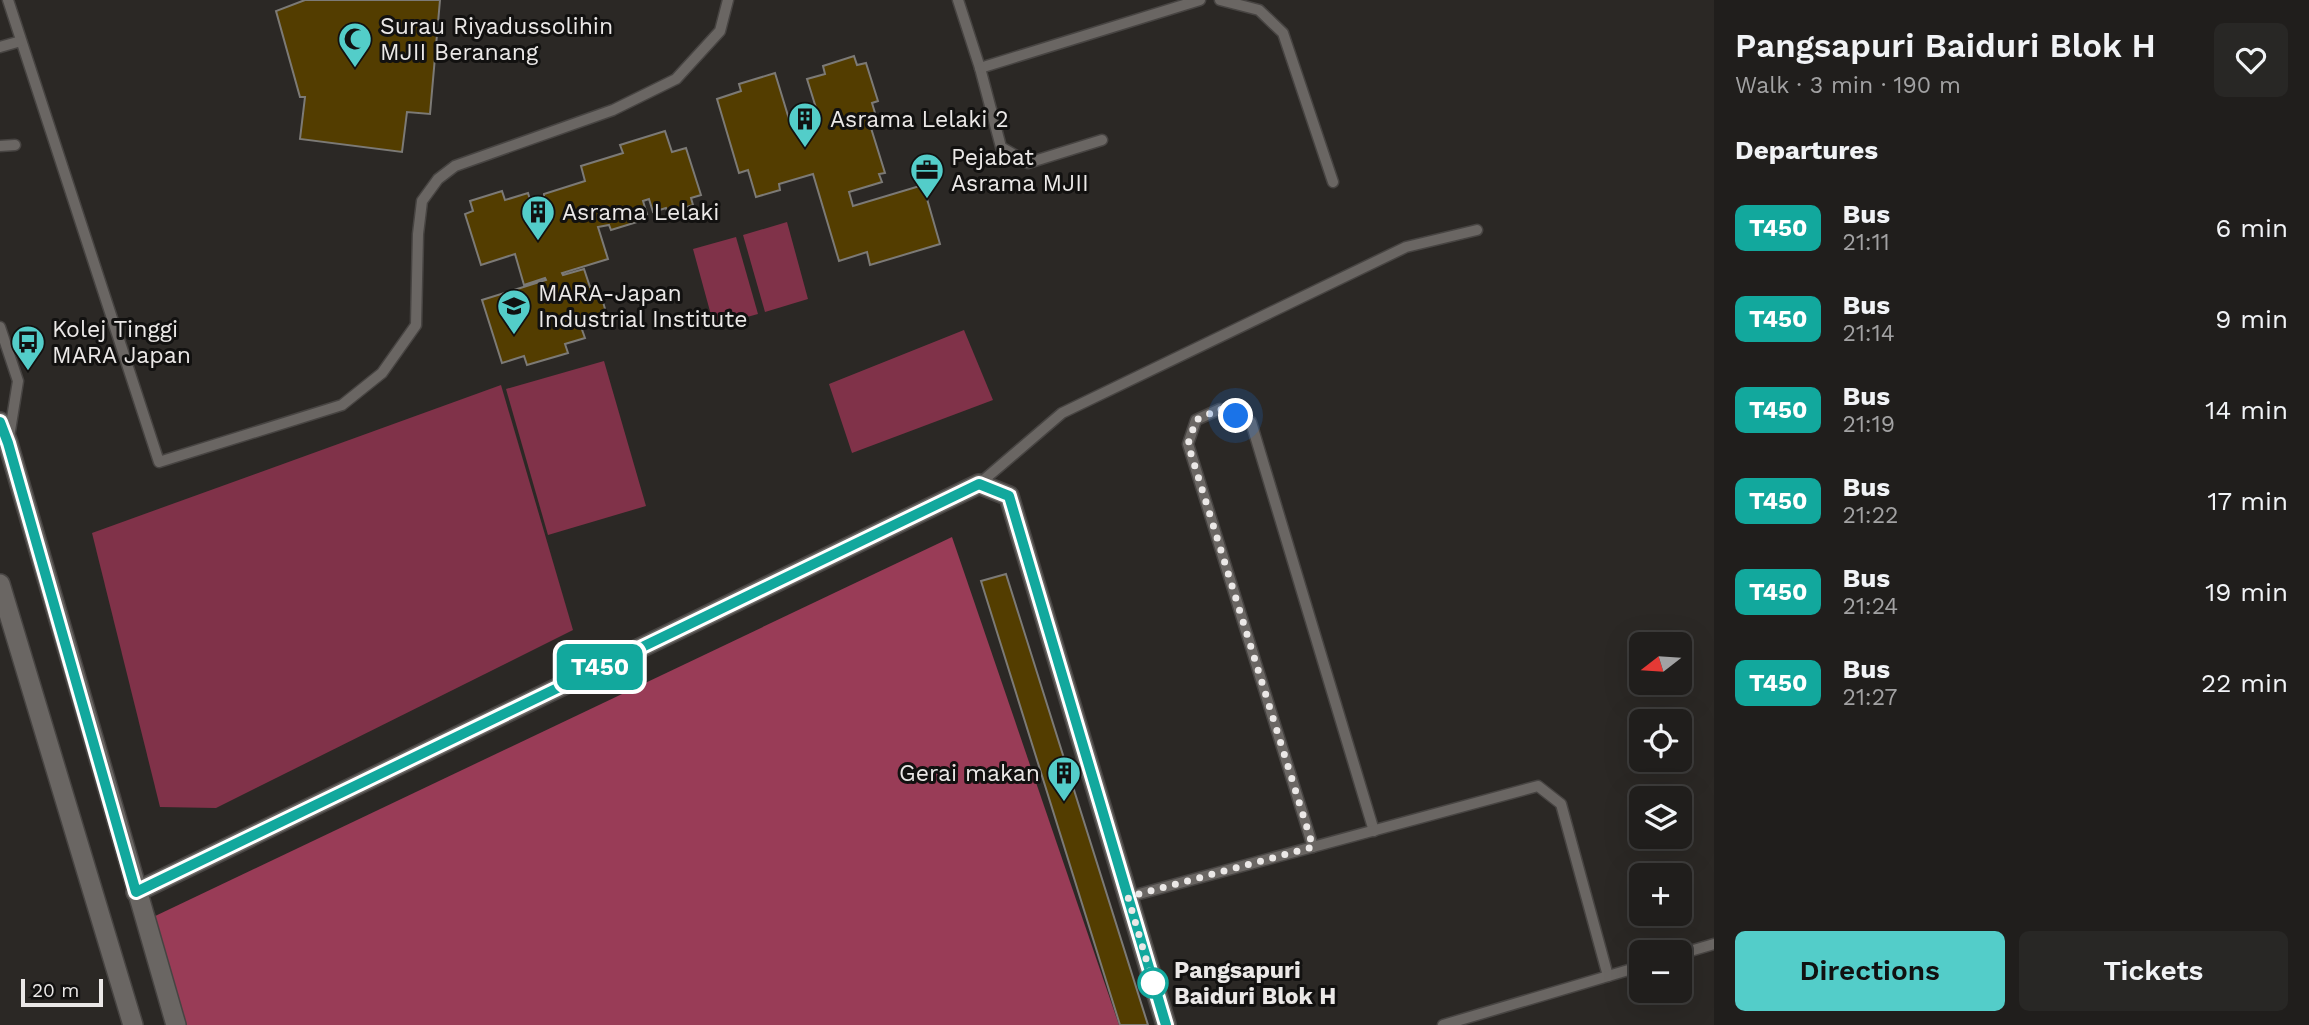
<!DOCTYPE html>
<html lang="en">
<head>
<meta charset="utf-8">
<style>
	body { margin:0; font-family:"Work Sans",sans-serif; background:#282725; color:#f1f3f6; height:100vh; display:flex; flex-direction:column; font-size:26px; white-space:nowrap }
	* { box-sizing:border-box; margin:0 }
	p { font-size:23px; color:#a2a2a3 }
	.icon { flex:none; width:38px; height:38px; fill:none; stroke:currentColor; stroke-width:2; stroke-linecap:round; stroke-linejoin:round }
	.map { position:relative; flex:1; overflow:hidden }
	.side { display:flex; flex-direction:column; background:#201e1c; width:595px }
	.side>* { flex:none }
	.badge { padding:0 14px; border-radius:10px; font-size:24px; line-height:46px }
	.needle { width:46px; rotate:253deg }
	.controls { position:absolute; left:1629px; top:632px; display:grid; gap:14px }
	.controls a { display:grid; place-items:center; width:63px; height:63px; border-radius:10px; background:#201e1c; box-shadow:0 7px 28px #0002,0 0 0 2px #3d3c3b; font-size:35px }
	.scale { position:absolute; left:21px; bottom:18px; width:82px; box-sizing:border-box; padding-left:7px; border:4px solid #ebe8e7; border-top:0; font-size:19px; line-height:24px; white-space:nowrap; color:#ebe8e7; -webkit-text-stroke:5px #121110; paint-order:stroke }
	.you { position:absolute; width:35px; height:35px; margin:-18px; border:5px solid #fff; border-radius:50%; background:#1a73e8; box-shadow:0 0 0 10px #1a73e833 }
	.map>.badge { position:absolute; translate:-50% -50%; box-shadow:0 0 0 4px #fff }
	h2 { padding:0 21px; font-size:26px; line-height:63px }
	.round { display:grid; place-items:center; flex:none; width:74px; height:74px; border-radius:10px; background:#282725 }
	.overview { display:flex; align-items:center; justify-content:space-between; height:119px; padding:0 21px }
	h1 { font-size:33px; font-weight:600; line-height:52px }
	.cta { display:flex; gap:14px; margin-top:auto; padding:14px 21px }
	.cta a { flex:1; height:80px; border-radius:10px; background:#53cdc9; color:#111; font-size:28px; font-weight:600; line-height:80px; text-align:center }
	.cta a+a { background:#282725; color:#f1f3f6 }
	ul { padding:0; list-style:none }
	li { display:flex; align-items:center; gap:21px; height:91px; padding:0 21px }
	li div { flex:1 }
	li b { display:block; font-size:26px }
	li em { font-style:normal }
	li .badge { min-width:77px; font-weight:700; text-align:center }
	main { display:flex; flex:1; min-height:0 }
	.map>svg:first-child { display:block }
	.green { fill:#803249 }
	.forest { fill:#993c57 }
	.building { fill:#533d00; stroke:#7c7a76; stroke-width:2 }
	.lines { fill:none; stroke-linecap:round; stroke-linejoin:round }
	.service-casing { stroke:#474442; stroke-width:13 }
	.minor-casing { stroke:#474442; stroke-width:22 }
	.service { stroke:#6a6663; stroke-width:10 }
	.minor { stroke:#6a6663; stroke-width:19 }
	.line-casing { stroke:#fff; stroke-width:16 }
	.line { stroke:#12a89d; stroke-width:10 }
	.walk { stroke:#ebe8e7; stroke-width:7; stroke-dasharray:0 12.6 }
	.stop-dot { fill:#fff; stroke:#12a89d; stroke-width:3.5 }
	.labels { text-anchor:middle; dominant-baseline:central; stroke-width:6; stroke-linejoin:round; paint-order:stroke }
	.poi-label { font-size:23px; fill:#ebe8e7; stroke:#121110; text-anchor:start }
	.stop-label { font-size:23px; font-weight:bold; fill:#ebe8e7; stroke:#121110; text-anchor:start }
</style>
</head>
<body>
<main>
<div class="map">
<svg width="1714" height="1025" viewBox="0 0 1714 1025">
	<rect width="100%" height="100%" fill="#2b2825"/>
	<g class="green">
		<polygon points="787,222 808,299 765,312 743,235"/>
		<polygon points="736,237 758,314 714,326 693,249"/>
		<polygon points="964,330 993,400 852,453 829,384"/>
		<polygon points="604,361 646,506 548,535 506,389"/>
		<polygon points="501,385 573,630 216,808 160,807 92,533"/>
	</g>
	<polygon class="forest" points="952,537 1119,1025 186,1025 151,918"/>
	<g class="building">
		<polygon points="305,0 440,0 430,114 407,112 402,152 300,139 305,97 300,97 276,11"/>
		<polygon points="854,56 857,65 866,63 878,101 872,103 879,126 871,128 885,173 879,174 882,182 849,192 853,206 923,185 940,244 870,265 867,252 839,261 813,174 779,184 780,190 756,197 748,170 739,173 717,99 741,91 739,84 775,73 789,119 817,111 807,79 825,74 823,66"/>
		<polygon points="665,131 672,152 686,148 701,195 691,198 693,205 668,213 666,208 653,212 649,199 643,201 647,214 636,217 637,222 611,230 609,225 598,227 608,259 562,273 563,275 584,269 590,287 598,284 607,316 580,324 585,338 565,344 568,353 527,365 524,356 502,363 482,300 546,280 545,278 524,285 515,254 481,265 465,214 473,211 470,201 502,191 505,200 528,193 531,203 544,199 544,194 585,181 581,166 623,153 620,145"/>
		<polygon points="1006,574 1148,1025 1120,1025 981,581"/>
	</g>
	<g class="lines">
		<g class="service-casing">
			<g id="service">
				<polyline points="8,0 159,462 342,405 382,373 416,325 418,234 422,201 438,179 455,166 613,110 676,79 720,31 728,0"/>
				<polyline points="958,0 980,68 1001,147 1028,163 1102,140"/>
				<polyline points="1220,0 1259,10 1283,33 1333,182"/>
				<polyline points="0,47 21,41"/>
				<polyline points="980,68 1200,0"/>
				<polyline points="0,146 15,145"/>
				<polyline points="0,327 18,381 9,437"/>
				<polyline points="979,484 1062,413 1406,247 1477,230"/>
				<polyline points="1313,847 1188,444 1196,420 1220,409 1251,422 1374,831"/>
				<polyline points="1128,897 1538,786 1561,804 1608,976"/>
				<polyline points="1680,954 1714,944"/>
				<polyline points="1443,1025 1642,966"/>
			</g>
		</g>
		<g class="minor-casing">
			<g id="minor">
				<polyline points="0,422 8,443 176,1025"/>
				<polyline points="0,584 133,1025"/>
				<polyline points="136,892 979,484 1009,496 1166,1025"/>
			</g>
		</g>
		<use href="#service" class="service"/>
		<use href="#minor" class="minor"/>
	</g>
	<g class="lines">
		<g class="line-casing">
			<polyline id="line" points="0,422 8,443 136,892 979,484 1009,496 1166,1025"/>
		</g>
		<use href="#line" class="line"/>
		<polyline class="walk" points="1153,983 1128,897 1313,847 1188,444 1196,420 1220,409 1236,416"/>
	</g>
	<defs>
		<g id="mosque-pin" transform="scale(1.75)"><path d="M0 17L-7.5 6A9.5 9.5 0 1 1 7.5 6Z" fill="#53cdc9" stroke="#121110"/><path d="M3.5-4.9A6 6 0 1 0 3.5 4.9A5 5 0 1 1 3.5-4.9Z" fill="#111"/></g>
		<g id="building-pin" transform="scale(1.75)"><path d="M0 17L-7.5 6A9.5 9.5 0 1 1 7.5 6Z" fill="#53cdc9" stroke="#121110"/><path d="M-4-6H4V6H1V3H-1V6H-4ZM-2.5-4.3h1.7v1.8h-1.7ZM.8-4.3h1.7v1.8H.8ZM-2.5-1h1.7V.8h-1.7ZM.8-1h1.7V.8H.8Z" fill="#111"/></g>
		<g id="office-pin" transform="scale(1.75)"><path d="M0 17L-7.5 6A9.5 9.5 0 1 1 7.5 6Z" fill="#53cdc9" stroke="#121110"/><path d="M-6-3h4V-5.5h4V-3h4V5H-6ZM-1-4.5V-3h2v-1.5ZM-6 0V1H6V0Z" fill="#111"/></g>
		<g id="university-pin" transform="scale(1.75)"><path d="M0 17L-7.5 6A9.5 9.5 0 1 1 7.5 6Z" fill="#53cdc9" stroke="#121110"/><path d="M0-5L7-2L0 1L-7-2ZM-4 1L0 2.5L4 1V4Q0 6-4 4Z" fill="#111"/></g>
		<g id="bus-pin" transform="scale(1.75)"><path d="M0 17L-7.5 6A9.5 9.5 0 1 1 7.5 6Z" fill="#53cdc9" stroke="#121110"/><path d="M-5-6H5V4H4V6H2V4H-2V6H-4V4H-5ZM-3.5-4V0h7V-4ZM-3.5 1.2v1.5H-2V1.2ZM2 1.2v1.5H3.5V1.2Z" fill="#111"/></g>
	</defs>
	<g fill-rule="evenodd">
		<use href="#mosque-pin" x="355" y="39"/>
		<use href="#building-pin" x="805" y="119"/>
		<use href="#office-pin" x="927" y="170"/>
		<use href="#building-pin" x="538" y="212"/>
		<use href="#university-pin" x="514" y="306"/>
		<use href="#bus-pin" x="28" y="342"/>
		<use href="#building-pin" x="1064" y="773"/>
	</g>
	<circle class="stop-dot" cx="1153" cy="983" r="14"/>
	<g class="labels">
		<g class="poi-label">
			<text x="380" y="26">Surau Riyadussolihin<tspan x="380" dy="26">MJII Beranang</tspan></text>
			<text x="830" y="119">Asrama Lelaki 2</text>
			<text x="951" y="157">Pejabat<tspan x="951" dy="26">Asrama MJII</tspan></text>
			<text x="562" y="212">Asrama Lelaki</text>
			<text x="538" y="293">MARA-Japan<tspan x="538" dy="26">Industrial Institute</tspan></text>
			<text x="52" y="329">Kolej Tinggi<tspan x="52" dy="26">MARA Japan</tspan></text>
			<text x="1040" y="773" text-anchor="end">Gerai makan</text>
		</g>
		<g class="stop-label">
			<text x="1174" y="970">Pangsapuri<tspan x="1174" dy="26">Baiduri Blok H</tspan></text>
		</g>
	</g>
</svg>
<div class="controls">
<a><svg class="needle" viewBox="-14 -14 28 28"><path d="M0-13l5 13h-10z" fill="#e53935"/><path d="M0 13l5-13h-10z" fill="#a2a2a3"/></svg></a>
<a><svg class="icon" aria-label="locate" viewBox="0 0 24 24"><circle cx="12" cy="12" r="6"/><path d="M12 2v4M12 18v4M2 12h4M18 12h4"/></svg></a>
<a><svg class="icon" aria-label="layers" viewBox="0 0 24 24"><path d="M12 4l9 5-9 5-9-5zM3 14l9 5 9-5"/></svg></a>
<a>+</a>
<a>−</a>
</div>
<div class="scale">20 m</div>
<div class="you" style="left:1236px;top:416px"></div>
<b class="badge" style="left:600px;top:667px;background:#12a89d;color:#fff">T450</b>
</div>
<section class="side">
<div class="overview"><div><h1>Pangsapuri Baiduri Blok H</h1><p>Walk · 3 min · 190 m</p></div><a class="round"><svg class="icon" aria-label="heart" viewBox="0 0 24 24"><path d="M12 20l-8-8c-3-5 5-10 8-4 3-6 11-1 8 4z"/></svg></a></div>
<h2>Departures</h2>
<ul>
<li><span class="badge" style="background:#12a89d;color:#fff">T450</span><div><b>Bus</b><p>21:11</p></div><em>6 min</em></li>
<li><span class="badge" style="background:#12a89d;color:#fff">T450</span><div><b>Bus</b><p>21:14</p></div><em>9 min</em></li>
<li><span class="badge" style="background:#12a89d;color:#fff">T450</span><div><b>Bus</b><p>21:19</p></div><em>14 min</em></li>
<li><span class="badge" style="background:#12a89d;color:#fff">T450</span><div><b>Bus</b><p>21:22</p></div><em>17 min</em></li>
<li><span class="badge" style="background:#12a89d;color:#fff">T450</span><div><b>Bus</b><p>21:24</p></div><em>19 min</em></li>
<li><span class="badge" style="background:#12a89d;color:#fff">T450</span><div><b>Bus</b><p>21:27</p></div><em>22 min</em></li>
</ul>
<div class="cta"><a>Directions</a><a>Tickets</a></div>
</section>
</main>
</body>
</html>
